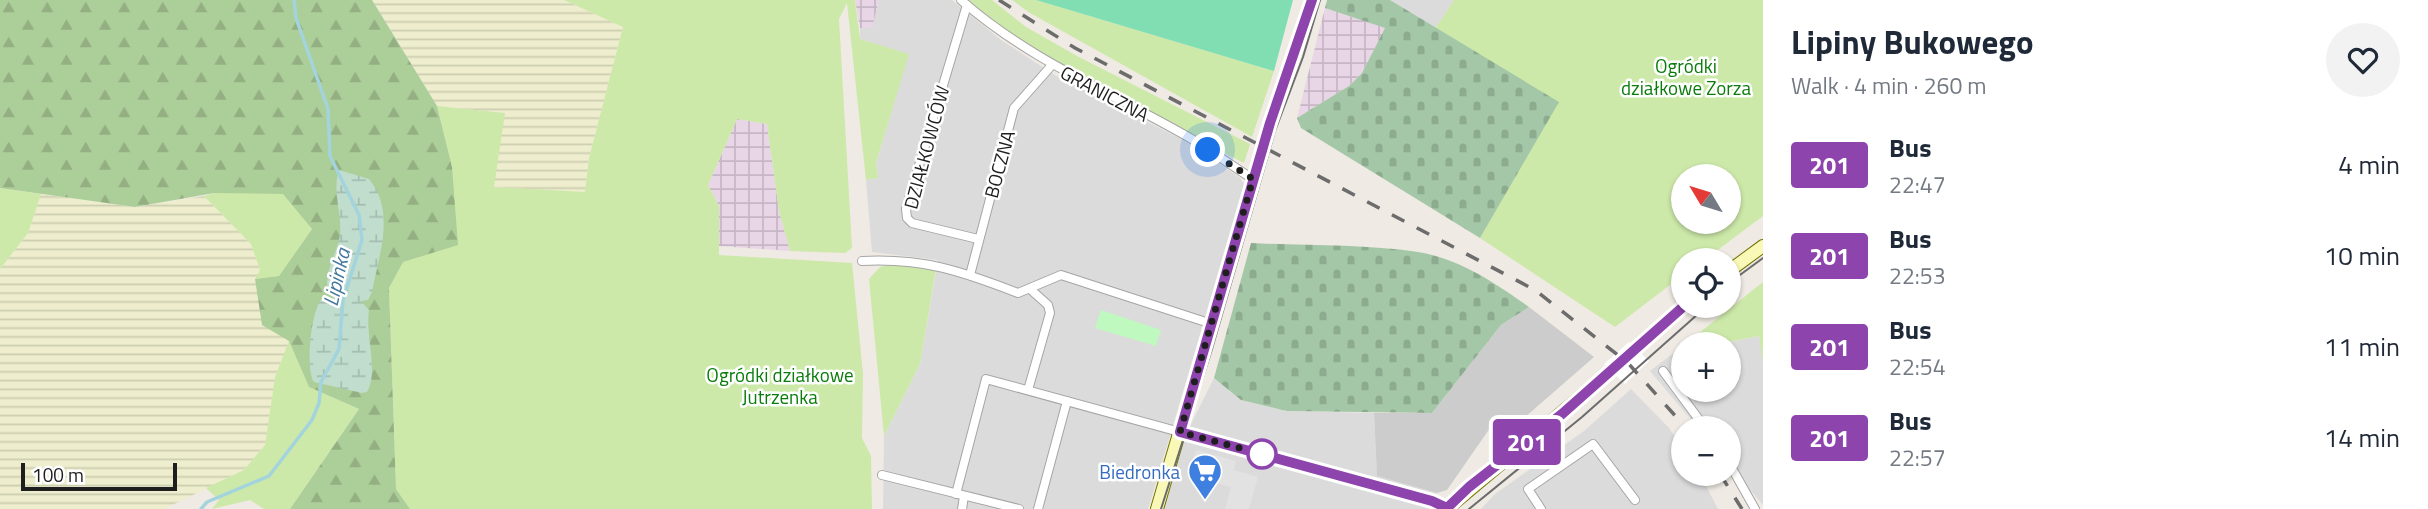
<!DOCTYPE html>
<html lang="en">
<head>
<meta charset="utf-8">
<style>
	body { margin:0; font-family:"Titillium Web",sans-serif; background:#f2f2f3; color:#1f2937; height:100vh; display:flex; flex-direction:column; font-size:26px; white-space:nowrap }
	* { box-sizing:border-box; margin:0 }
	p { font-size:23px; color:#747a83 }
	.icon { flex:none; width:38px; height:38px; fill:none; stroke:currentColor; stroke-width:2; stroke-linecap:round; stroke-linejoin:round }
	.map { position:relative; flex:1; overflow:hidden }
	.drawer { display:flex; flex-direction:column; background:#fff; width:665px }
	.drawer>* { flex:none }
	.badge { padding:0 14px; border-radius:5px; font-size:24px; line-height:46px }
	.needle { width:46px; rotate:308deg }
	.controls { position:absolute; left:1671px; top:164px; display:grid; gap:14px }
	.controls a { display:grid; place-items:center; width:70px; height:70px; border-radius:50%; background:#fff; box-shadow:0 2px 5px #0004; font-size:35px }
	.scale { position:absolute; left:21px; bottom:18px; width:156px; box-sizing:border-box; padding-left:7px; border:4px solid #1e1e1e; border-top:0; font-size:19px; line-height:24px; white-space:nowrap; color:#1e1e1e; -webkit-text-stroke:5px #fff; paint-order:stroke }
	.you { position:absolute; width:35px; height:35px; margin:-18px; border:5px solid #fff; border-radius:50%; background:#1a73e8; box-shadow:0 0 0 10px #1a73e833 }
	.map>.badge { position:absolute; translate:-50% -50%; box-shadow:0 0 0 4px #fff }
	.round { display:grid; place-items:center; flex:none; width:74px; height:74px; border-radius:37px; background:#f2f2f3 }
	.summary { display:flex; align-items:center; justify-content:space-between; height:119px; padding:0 28px }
	h1 { font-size:33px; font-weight:700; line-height:52px }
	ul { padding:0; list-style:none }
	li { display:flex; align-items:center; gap:21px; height:91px; padding:0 28px }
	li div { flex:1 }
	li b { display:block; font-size:26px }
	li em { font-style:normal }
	li .badge { min-width:77px; font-weight:700; text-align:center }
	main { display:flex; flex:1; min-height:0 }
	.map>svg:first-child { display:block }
	.residential { fill:#dcdbdb }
	.industrial { fill:url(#industrial-grid) }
	.religious { fill:#ccc }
	.farmland { fill:url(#farmland-rules) }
	.grass { fill:#cde9a9; fill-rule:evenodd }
	.forest { fill:url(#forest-firs) }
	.wetland { fill:url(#wetland-marsh) }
	.cemetery { fill:url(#cemetery-stones) }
	.park { fill:#c0f9c0 }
	.pitch { fill:#81deb3 }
	.parking { fill:#e2e2e2 }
	.pier { fill:#fff }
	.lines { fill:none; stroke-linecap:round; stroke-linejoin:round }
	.stream { stroke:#a3d4dd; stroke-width:3.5 }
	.street-casing { stroke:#a5a5a5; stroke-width:10 }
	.secondary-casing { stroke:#717504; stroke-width:14 }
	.street { stroke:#fff; stroke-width:8 }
	.secondary { stroke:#faf8b7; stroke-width:12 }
	.tram { stroke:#6c6c6c; stroke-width:2 }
	.rail { stroke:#6c6c6c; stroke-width:3.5; stroke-dasharray:14 14; stroke-linecap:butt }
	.secondary-bridge-casing { stroke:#717504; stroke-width:14; stroke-linecap:butt }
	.secondary-bridge { stroke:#faf8b7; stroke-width:12 }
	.line-casing { stroke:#fff; stroke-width:16 }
	.line { stroke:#8e44ad; stroke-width:10 }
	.walk { stroke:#1e1e1e; stroke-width:7; stroke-dasharray:0 12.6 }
	.stop-dot { fill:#fff; stroke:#8e44ad; stroke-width:3.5 }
	.labels { text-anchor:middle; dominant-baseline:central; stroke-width:5; stroke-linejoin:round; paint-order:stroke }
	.park-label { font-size:19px; fill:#0b7c0c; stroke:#fff }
	.street-label { font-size:19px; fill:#1e1e1e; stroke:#fff }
	.shop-label { font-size:19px; fill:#366cbe; stroke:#fff; text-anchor:end }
	.water-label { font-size:21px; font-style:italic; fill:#44789d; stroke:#fff }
</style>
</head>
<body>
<main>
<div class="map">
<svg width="1763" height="509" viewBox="0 0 1763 509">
	<defs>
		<pattern id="industrial-grid" width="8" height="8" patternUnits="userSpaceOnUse" patternTransform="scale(1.75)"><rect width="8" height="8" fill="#e8d5e6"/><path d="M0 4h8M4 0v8" fill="none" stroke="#c7b6c5"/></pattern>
		<pattern id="farmland-rules" width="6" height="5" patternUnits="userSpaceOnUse" patternTransform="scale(1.75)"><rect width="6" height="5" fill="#eeeece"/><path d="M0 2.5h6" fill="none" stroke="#ccccb0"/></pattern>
		<pattern id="forest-firs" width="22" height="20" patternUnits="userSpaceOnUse" patternTransform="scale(1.75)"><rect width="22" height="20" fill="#acce98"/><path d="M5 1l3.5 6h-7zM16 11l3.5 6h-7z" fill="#94b083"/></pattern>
		<pattern id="wetland-marsh" width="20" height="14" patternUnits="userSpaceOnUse" patternTransform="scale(1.75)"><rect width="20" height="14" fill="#c0ddce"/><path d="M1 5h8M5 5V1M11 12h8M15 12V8" fill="none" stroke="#a5bdb0"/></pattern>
		<pattern id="cemetery-stones" width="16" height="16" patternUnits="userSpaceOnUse" patternTransform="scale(1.75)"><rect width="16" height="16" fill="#a4c8a7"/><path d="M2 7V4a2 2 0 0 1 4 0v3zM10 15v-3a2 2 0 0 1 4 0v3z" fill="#8dab8f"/></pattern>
	</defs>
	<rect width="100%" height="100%" fill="#efeae3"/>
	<g class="residential">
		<polygon points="879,0 952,0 1001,40 1058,77 1189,143 1240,178 1245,185 1148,509 883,509 884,436 920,364 938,260 872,252 866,180 878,178 876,164 908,54 860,39 860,28 872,27"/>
		<polygon points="1390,0 1454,0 1435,29"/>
		<polygon points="1760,336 1763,364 1763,505 1729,465 1729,429 1699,429 1650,371 1683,346 1684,390 1729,390 1729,345 1713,345"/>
		<polygon points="1214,378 1241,400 1287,411 1374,413 1377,476 1437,493 1431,509 1164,509 1186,434"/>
		<polygon points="1631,389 1669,428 1683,449 1684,474 1700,474 1718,509 1481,509 1495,494 1584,431"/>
	</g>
	<g class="industrial">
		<polygon points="855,0 879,0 872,28 860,28"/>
		<polygon points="1325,8 1385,28 1362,73 1349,86 1297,118"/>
		<polygon points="737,119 767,124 779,211 790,251 719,246 719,206 708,185"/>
	</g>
	<polygon class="religious" points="1529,307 1594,357 1509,431 1490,428 1447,490 1437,493 1377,476 1374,413 1432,413 1501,325"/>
	<g class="farmland">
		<polygon points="372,0 564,0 623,27 589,158 585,193 493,187 504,113 437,106"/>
		<polygon points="41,194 135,207 204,196 251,244 261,270 262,324 289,341 275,377 265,445 244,470 164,509 0,509 0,269 28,233"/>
	</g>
	<g class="grass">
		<polygon points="564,0 855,0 860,39 909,54 876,163 878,178 866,180 847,3 839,19 852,248 845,253 790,251 779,211 767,124 737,119 708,185 719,206 719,255 852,263 863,374 862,438 871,456 872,509 410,509 396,489 389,288 452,167 437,106 505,113 494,187 585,192 589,158 623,27"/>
		<path d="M968 0H992L1026 27 1077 56 1250 144 1244 163C1151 114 1048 70 968 0Z"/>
		<polygon points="1012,0 1036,0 1274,71 1252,137 1030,13"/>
		<path d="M1454 0H1763V216L1703 261H1684L1683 275 1615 327 1480 238 1558 102 1435 29ZM1684 177H1729V222H1684Z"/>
		<polygon points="0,188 41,194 28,233 0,269"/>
		<polygon points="214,193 283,193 312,229 279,276 255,279 260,270 251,244 204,196"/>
		<polygon points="893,264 936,269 920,364 884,436 869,279 880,267"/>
		<polygon points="1763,282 1763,364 1759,336 1713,345 1684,345"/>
		<polygon points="289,341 309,387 359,409 290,509 264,509 250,500 212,509 219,500 206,488 244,470 265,445 275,377"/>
	</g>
	<polygon class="forest" points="0,0 372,0 437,106 452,167 458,245 403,262 389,288 396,489 410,509 290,509 359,409 309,387 289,341 262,325 255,279 279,276 312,229 283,194 214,193 135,207 0,188"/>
	<path class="wetland" d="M339 170 369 179C396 212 379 254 372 292L368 300 361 301 369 310C365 335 379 372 367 392L362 393 314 382C305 369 311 312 321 300L334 298 329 293C322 274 337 255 340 235 342 213 332 191 339 170Z"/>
	<g class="cemetery">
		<polygon points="1327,0 1390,0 1559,102 1480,238 1301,128 1297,118 1349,86 1362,73 1385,28 1325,8"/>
		<path d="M1251 243C1306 246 1364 244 1418 252 1458 258 1497 284 1529 307L1501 325 1432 413 1287 411 1241 400 1214 378Z"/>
	</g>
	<polygon class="park" points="1101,310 1161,330 1156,346 1095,328"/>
	<polygon class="pitch" points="1036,0 1293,0 1274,71"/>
	<polygon class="parking" points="1196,450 1236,461 1234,470 1258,477 1249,509 1225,509 1231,487 1189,475"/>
	<polygon class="pier" points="1629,342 1649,361 1625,384 1604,364"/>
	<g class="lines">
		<polyline class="stream" points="201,509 207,502 269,476 312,420 319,403 321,382 339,349 343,300 362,240 359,215 330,156 328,109 296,18 294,0"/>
		<g class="street-casing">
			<g id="street">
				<path d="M961 0C1029 60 1112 93 1190 138 1212 151 1232 166 1253 179"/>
				<polyline points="967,5 906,209 907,218 912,223 978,239"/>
				<path d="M862 261C924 258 961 271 1018 293L1061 275 1212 324"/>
				<polyline points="970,275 1014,108 1052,65"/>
				<polyline points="1663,371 1706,429"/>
				<polyline points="1028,390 1050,313 1048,305 1030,289"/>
				<polyline points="1729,463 1755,509"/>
				<polyline points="882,475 1019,509"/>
				<polyline points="956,494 986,379 1432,501 1447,508"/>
				<polyline points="962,509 964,496"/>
				<polyline points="1038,509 1067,401"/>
				<polyline points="1541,509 1528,489 1593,444 1635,500"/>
			</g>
		</g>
		<g class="secondary-casing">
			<g id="secondary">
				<polyline points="1269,128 1312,0"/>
				<polyline points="1729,271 1763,246"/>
				<polyline points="1636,348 1684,306"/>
				<polyline points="1157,509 1257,166"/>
				<polyline points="1447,509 1611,371"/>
			</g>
		</g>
		<use href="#street" class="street"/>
		<use href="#secondary" class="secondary"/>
		<g class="tram">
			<polyline points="1729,283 1763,258"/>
			<polyline points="1161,509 1212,349 1275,131 1303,57 1320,0"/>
			<polyline points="1469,509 1582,417 1707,306"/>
		</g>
		<g class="rail">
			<polyline points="999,0 1075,48 1535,290 1628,363 1687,429"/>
			<polyline points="1720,474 1742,509"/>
		</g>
		<g class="secondary-bridge-casing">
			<g id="secondary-bridge">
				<polyline points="1257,166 1269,128"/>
				<polyline points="1611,371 1636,348"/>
			</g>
		</g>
		<use href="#secondary-bridge" class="secondary-bridge"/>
	</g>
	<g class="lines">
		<g class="line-casing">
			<polyline id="line" points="1312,0 1270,123 1180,432 1432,501 1447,508 1469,487 1562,414 1684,306"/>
		</g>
		<use href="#line" class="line"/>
		<polyline class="walk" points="1208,150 1253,179 1180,432 1262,454"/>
	</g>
	<defs>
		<g id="supermarket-pin" transform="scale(1.75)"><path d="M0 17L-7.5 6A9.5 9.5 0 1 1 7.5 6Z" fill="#3f7fe0" stroke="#fff"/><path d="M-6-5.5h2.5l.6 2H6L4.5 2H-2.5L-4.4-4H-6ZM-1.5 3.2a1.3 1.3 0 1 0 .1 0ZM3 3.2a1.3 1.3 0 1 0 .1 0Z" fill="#fff"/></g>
	</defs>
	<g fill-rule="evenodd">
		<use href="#supermarket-pin" x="1205" y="471"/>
	</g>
	<circle class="stop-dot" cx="1262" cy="454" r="14"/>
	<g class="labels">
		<g class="park-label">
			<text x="1686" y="65">Ogródki<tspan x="1686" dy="22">działkowe Zorza</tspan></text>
			<text x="780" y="374">Ogródki działkowe<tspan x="780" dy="22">Jutrzenka</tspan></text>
		</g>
		<g class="street-label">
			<text transform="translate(1105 93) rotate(28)">GRANICZNA</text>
			<text transform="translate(926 147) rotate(-75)">DZIAŁKOWCÓW</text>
			<text transform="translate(999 164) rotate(-75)">BOCZNA</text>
		</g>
		<g class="shop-label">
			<text x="1180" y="471">Biedronka</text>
		</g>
		<g class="water-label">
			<text transform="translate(336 277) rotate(-77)">Lipinka</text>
		</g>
	</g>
</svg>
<div class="controls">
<a><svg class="needle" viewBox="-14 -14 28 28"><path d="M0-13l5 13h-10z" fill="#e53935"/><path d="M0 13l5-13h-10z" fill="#747a83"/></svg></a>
<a><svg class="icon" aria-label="locate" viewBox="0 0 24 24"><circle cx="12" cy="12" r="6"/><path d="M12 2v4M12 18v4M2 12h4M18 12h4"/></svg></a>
<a>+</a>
<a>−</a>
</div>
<div class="scale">100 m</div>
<div class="you" style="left:1208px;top:150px"></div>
<b class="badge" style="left:1527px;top:442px;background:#8e44ad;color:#fff">201</b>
</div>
<section class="drawer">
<div class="summary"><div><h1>Lipiny Bukowego</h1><p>Walk · 4 min · 260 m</p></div><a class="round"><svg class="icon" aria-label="heart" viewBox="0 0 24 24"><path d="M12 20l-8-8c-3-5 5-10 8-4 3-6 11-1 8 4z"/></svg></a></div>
<ul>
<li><span class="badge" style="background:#8e44ad;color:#fff">201</span><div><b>Bus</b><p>22:47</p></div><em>4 min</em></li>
<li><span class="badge" style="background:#8e44ad;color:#fff">201</span><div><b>Bus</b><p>22:53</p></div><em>10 min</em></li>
<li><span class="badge" style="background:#8e44ad;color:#fff">201</span><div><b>Bus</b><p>22:54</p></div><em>11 min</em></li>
<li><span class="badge" style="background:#8e44ad;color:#fff">201</span><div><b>Bus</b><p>22:57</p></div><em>14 min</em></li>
</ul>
</section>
</main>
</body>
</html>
